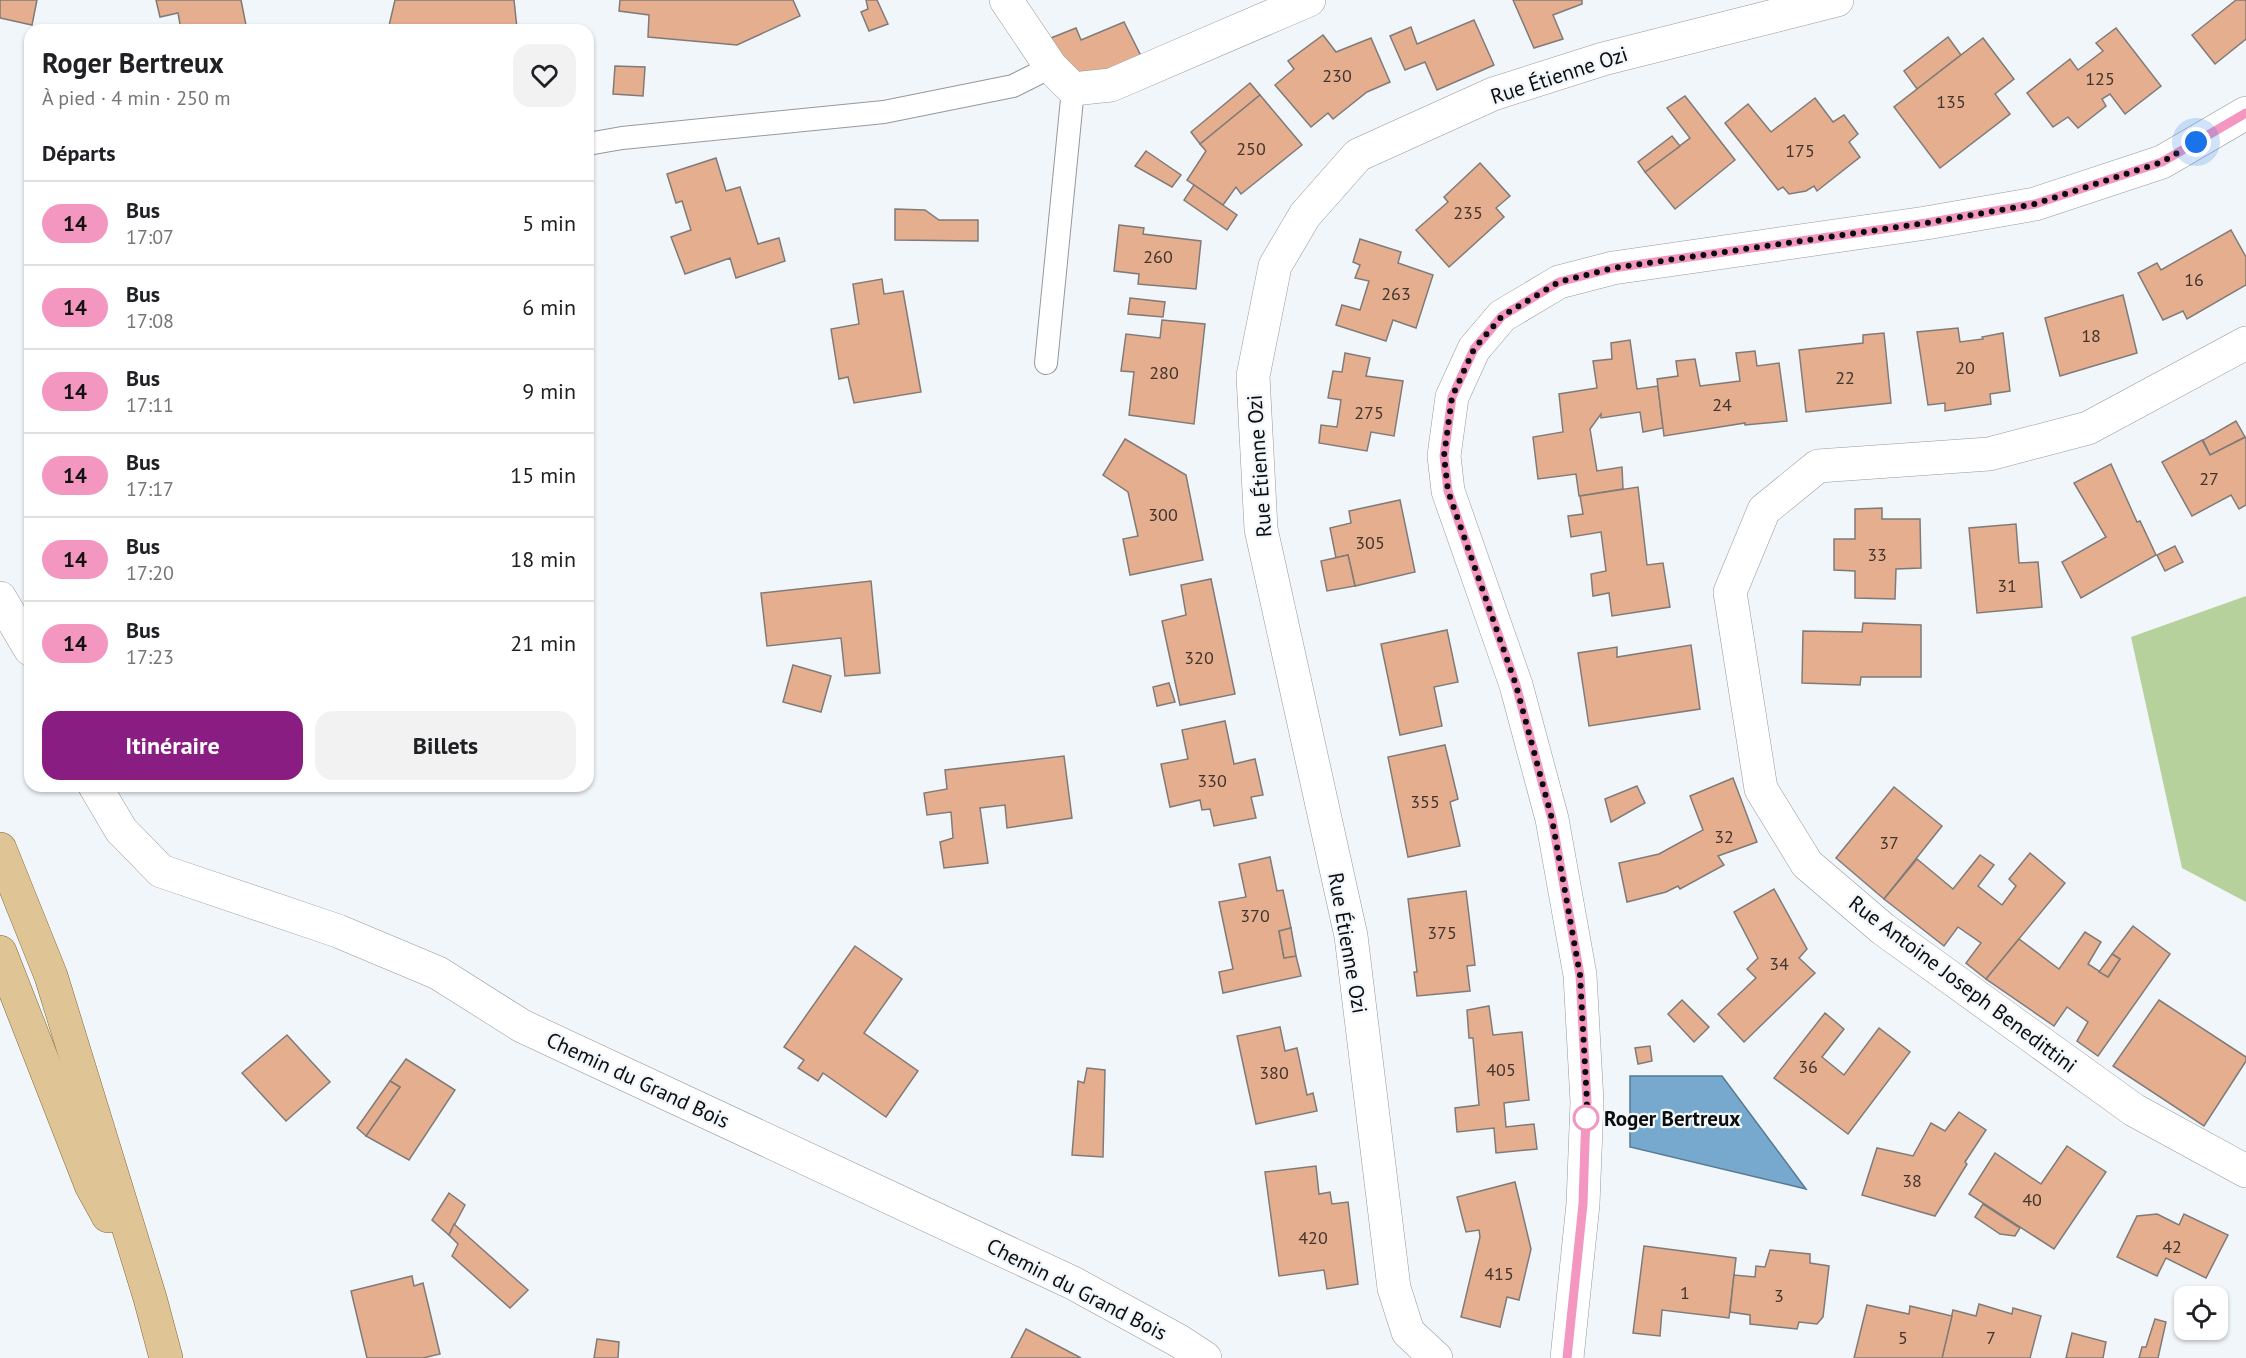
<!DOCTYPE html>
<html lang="fr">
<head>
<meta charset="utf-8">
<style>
	body { margin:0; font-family:"PT Sans",sans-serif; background:#f2f2f2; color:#202124; height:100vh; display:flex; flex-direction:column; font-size:22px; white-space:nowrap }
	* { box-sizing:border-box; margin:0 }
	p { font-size:20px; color:#757577 }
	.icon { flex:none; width:33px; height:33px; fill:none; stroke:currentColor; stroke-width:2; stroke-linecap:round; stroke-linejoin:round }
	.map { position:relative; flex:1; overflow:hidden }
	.side { position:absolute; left:24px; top:24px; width:570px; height:768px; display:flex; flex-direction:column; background:#fff; border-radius:18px; box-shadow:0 2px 4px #0004 }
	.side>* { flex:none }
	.badge { padding:0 12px; border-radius:20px; font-size:21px; line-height:39px }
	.controls { position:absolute; left:2174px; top:1286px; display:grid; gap:12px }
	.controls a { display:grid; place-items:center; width:54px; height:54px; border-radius:12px; background:#fff; box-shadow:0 2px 4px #0004; font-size:30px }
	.you { position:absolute; width:30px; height:30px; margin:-15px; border:4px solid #fff; border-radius:50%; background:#1a73e8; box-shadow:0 0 0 9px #1a73e833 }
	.map>.badge { position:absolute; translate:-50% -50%; box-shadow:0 0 0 3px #fff }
	h2 { padding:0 18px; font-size:22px; line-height:54px }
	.round { display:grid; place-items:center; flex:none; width:63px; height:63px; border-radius:18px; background:#f2f2f2 }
	.summary { display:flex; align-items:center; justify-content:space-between; height:102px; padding:0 18px }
	h1 { font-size:28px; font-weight:800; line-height:45px }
	.primary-button { display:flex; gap:12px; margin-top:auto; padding:12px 18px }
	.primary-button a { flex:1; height:69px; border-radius:18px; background:#8a1d81; color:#fff; font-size:24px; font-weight:800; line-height:69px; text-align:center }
	.primary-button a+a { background:#f2f2f2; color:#202124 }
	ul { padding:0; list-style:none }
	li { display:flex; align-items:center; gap:18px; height:84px; padding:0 18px; border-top:2px solid #e0e0e0 }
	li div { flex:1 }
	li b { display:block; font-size:22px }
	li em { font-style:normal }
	li .badge { min-width:66px; font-weight:700; text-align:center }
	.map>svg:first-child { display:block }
	.forest { fill:#b7d19c }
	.water { fill:#77a9ce; stroke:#577a94; stroke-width:1.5 }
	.building { fill:#e4ae8f; stroke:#807b79; stroke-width:1.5 }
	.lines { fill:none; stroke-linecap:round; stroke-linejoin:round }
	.lane-casing { stroke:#95999d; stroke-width:24 }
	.street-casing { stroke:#95999d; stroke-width:34 }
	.secondary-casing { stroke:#95999d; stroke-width:34 }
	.primary-casing { stroke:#876a38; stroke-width:34 }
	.lane { stroke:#fff; stroke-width:22 }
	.street { stroke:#fff; stroke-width:33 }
	.secondary { stroke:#fff; stroke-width:33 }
	.primary { stroke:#dfc495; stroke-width:33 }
	.line-casing { stroke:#fff; stroke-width:14 }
	.line { stroke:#f397c1; stroke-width:9 }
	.walk { stroke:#0c0d0e; stroke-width:6; stroke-dasharray:0 10.8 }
	.stop-dot { fill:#fff; stroke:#f397c1; stroke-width:3 }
	.labels { text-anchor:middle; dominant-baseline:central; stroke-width:4.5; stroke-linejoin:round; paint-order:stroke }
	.number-label { font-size:18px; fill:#42352e }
	.street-label { font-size:21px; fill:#0c0d0e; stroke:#f1f6fa }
	.stop-label { font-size:21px; font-weight:bold; fill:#0c0d0e; stroke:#f1f6fa; text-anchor:start }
</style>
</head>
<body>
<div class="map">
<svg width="2246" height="1358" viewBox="0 0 2246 1358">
	<rect width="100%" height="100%" fill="#f1f6fa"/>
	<polygon class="forest" points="2246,596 2246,902 2182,868 2131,637"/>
	<polygon class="water" points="1630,1076 1722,1076 1806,1189 1630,1147"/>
	<g class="building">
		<polygon points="0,0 37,0 32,25 0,18"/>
		<polygon points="156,0 241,0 247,30 181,30 178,13 160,17"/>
		<polygon points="395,0 514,0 517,28 388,30"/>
		<polygon points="620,0 793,0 800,16 737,45 648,37 649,15 619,11"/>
		<polygon points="866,0 877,0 888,24 869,31 861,12 868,9"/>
		<polygon points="1513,0 1582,0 1582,4 1553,15 1563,39 1534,48"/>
		<polygon points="2236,0 2246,0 2246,39 2215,64 2192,35"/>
		<polygon points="1474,20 1494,65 1437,90 1425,62 1405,70 1390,36 1411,27 1417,44"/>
		<polygon points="1124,22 1141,56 1095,78 1065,68 1051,38 1076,28 1081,40"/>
		<polygon points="2116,28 2161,86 2125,114 2110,94 2102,99 2106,106 2078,128 2068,117 2053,127 2027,93 2070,59 2078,70 2103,51 2096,43"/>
		<polygon points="1323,35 1336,52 1371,38 1390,82 1367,92 1333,119 1328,113 1311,127 1275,85 1294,69 1288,61"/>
		<polygon points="1948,37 1961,55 1917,89 1904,71"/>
		<polygon points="1983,38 2014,79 1995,94 2010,114 1940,168 1894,107"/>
		<polygon points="615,66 645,67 643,96 613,94"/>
		<polygon points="1250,83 1260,95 1200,144 1191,132"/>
		<polygon points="1260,95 1302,145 1241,194 1236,187 1223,205 1187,180 1206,151 1200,144"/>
		<polygon points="1685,96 1735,160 1675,209 1645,172 1690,138 1667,108"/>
		<polygon points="1815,98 1833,122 1844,115 1858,134 1849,142 1860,157 1817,191 1814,186 1806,191 1789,194 1783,187 1778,190 1725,123 1748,104 1771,132"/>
		<polygon points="1672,136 1680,146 1645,172 1638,162"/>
		<polygon points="1146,151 1181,175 1172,187 1135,166"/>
		<polygon points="716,158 726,191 740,187 758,244 779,238 785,261 736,278 730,258 685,274 671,237 691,230 682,201 676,203 667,174"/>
		<polygon points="1480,163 1510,196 1496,208 1504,217 1449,267 1416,230 1448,202 1444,197"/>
		<polygon points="1194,185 1237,215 1227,230 1184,200"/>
		<polygon points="895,209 925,210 939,220 978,220 978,241 895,240"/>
		<polygon points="1119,225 1144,228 1143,234 1201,241 1196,289 1138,284 1139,274 1114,271"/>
		<polygon points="2231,230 2246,257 2246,285 2187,319 2183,311 2163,320 2138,273 2157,263 2161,270"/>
		<polygon points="1360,239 1401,252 1398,263 1433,275 1416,328 1393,320 1386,341 1336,325 1342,305 1360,310 1369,281 1355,278 1360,265 1353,262"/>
		<polygon points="882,279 884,294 903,291 921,392 854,403 848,377 839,379 831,329 859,324 853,284"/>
		<polygon points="2123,295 2137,353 2060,376 2045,318"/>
		<polygon points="1130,298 1165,302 1163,317 1128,314"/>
		<polygon points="1162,320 1205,324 1194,424 1129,415 1134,372 1121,371 1126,334 1160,338"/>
		<polygon points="1958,328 1960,342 1983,339 1982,337 2003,333 2010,391 1990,394 1991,404 1945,411 1945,403 1928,405 1917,332"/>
		<polygon points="1884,333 1891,403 1806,412 1799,350 1863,343 1863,335"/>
		<polygon points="1630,340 1637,389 1658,386 1663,428 1643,432 1640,412 1601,418 1601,414 1590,429 1597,471 1622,467 1623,489 1579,496 1576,474 1538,479 1533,437 1563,432 1559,394 1597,388 1593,361 1612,359 1611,343"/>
		<polygon points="1755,351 1757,366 1779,363 1787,421 1745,425 1745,423 1664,436 1657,379 1678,376 1676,361 1695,359 1700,386 1740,381 1736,353"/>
		<polygon points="1345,353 1370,358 1366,376 1403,381 1394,436 1371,432 1367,451 1319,443 1321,425 1337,427 1341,400 1328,398 1333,371 1342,372"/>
		<polygon points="2236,421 2245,437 2210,455 2203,440"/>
		<polygon points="2246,437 2246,505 2239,509 2231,495 2192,516 2162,462 2202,440 2210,455"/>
		<polygon points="1125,439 1186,475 1203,560 1130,575 1123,539 1138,536 1128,492 1103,475"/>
		<polygon points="2111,464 2137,522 2140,521 2156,555 2081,598 2062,562 2106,537 2074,483"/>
		<polygon points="1638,487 1647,565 1663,563 1670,607 1612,616 1609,593 1593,596 1591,574 1606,571 1601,532 1571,537 1568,516 1583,514 1580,496"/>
		<polygon points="1400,500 1415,572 1355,586 1348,555 1336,558 1330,528 1351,523 1349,511"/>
		<polygon points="1882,508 1882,519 1920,519 1921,568 1896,569 1895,599 1855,598 1855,571 1834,570 1834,539 1855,539 1855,509"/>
		<polygon points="2016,524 2019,563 2038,562 2042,607 1977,613 1969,528"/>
		<polygon points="2175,546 2183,562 2165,571 2157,555"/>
		<polygon points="1348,555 1355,586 1327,591 1321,561"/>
		<polygon points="1211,579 1235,694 1180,705 1162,621 1186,615 1181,585"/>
		<polygon points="871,581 880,673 845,676 841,638 767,646 761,593"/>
		<polygon points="1863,623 1921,625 1921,677 1861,677 1860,685 1802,683 1803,631 1862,632"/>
		<polygon points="1447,630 1458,682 1434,687 1442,726 1400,735 1381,644"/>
		<polygon points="1691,645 1700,709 1589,726 1578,653 1617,647 1617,657"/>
		<polygon points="793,665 831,676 821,712 783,702"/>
		<polygon points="1169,683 1175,702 1157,706 1153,687"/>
		<polygon points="1225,721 1234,764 1255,759 1263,795 1251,797 1256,818 1214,826 1210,809 1202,810 1200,800 1170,807 1161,764 1188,759 1182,730"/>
		<polygon points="1445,745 1458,799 1450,802 1460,846 1408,857 1388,757"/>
		<polygon points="1064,756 1072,818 1007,828 1005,805 980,808 988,863 944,868 940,842 953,838 951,812 927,815 924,793 947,789 945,770"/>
		<polygon points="1733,778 1757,842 1718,856 1724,865 1680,889 1678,886 1666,892 1627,902 1619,863 1659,854 1703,830 1690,796"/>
		<polygon points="1637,786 1645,803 1611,822 1605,799"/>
		<polygon points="1894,787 1942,826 1884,899 1836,858"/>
		<polygon points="2030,853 2065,883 1986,979 1966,963 1981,943 1958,927 1944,946 1884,899 1917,859 1953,889 1980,855 1994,865 1978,886 2002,905 2016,886 2009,879"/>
		<polygon points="1270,857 1277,891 1283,890 1291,928 1279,931 1284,958 1296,956 1301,976 1223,993 1219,972 1233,969 1219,902 1246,897 1239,864"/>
		<polygon points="1774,889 1807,949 1799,958 1815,973 1744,1042 1718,1014 1756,978 1747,969 1758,958 1734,912"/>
		<polygon points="1466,891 1475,965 1467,966 1470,991 1417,996 1414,972 1417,972 1408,899"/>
		<polygon points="2133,926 2170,954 2098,1056 2077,1041 2088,1022 2067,1007 2054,1026 1986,979 2019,939 2059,969 2085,932 2101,942 2088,964 2108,977 2120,959 2112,954"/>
		<polygon points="1291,928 1296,956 1284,958 1279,931"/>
		<polygon points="855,946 902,979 864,1033 918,1071 886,1117 823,1073 818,1081 798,1068 804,1060 784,1047"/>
		<polygon points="2112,954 2120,959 2108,977 2099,972"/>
		<polygon points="1682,1000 1709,1027 1694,1042 1668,1014"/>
		<polygon points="2159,1000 2246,1057 2246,1061 2204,1126 2113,1066"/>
		<polygon points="1489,1006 1493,1035 1522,1032 1529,1100 1504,1103 1506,1127 1534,1124 1537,1149 1496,1153 1494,1128 1457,1132 1455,1108 1479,1105 1473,1038 1469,1038 1467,1010"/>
		<polygon points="1825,1013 1844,1029 1822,1057 1844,1075 1879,1028 1910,1052 1848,1134 1774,1078"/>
		<polygon points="1280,1027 1285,1051 1297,1048 1307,1095 1313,1093 1317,1111 1256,1124 1237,1036"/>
		<polygon points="287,1035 330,1082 286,1121 242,1073"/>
		<polygon points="1650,1046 1652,1061 1638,1064 1635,1048"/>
		<polygon points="406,1059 455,1090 409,1160 366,1136 400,1087 390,1081"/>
		<polygon points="1087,1068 1105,1070 1103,1157 1072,1155 1078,1081 1084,1083"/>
		<polygon points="390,1081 400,1087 366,1136 357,1128"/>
		<polygon points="1959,1112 1986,1130 1965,1162 1967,1164 1935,1216 1862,1195 1877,1148 1913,1156 1931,1123 1945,1131"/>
		<polygon points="2067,1146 2106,1172 2054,1249 1969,1194 1995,1153 2041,1184"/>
		<polygon points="1316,1166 1319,1194 1330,1192 1332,1204 1348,1202 1358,1284 1327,1289 1324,1270 1279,1276 1265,1172"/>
		<polygon points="1515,1182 1531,1249 1519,1300 1507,1297 1500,1327 1461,1317 1480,1237 1479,1230 1466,1232 1457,1197"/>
		<polygon points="449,1193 465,1205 449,1235 432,1220"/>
		<polygon points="1983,1204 2020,1228 2015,1236 2000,1234 1975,1217"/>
		<polygon points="2157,1214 2179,1225 2184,1214 2228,1235 2206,1278 2166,1258 2157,1276 2117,1257 2137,1216"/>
		<polygon points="454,1224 528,1290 510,1308 452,1256 458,1244 449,1235"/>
		<polygon points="1644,1246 1736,1258 1729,1318 1662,1310 1660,1336 1633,1333"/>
		<polygon points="1770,1250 1810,1254 1810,1263 1829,1266 1823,1317 1817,1324 1799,1322 1797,1329 1750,1324 1750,1315 1730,1312 1734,1275 1755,1277 1756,1266 1765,1267"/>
		<polygon points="412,1276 414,1286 423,1283 440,1354 423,1358 367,1358 351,1291"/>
		<polygon points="1979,1304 2012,1314 2013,1308 2041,1316 2030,1358 1942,1358 1953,1310 1976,1316"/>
		<polygon points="1867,1305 1909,1314 1910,1306 1952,1316 1942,1358 1854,1358"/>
		<polygon points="2155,1319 2166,1322 2158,1358 2139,1358 2142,1347 2146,1347"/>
		<polygon points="1026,1329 1081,1358 1011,1358"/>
		<polygon points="2072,1333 2106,1342 2103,1358 2066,1358"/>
		<polygon points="597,1339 619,1342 618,1358 594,1358"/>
	</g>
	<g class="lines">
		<g class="lane-casing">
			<g id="lane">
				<polyline points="588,144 622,138 884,112 1013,86 1051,67"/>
				<polyline points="1046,363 1073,89"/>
			</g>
		</g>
		<g class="street-casing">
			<g id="street">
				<polyline points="1006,0 1051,67 1073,89 1111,85 1309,0"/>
				<polyline points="2246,343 2088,428 1989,454 1818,466 1764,510 1730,592 1761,789 1807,864 1883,929 2134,1110 2246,1171"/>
				<polyline points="0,598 30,649"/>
				<polyline points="95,786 121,830 161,871 338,931 438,973 522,1026 1073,1283 1179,1341 1205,1358"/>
				<polyline points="1436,1358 1408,1332 1394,1288 1351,936 1261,529 1253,376 1275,266 1305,215 1358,155 1493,94 1603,59 1837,0"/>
			</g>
		</g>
		<g class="secondary-casing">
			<polyline id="secondary" points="1567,1358 1583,1204 1587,1102 1580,975 1552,819 1516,685 1448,491 1444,456 1452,397 1474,349 1502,316 1559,282 1613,268 1926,223 2035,204 2162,162 2246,113"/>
		</g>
		<g class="primary-casing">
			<g id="primary">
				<polyline points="0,849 51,976 150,1298 166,1358"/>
				<polyline points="0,952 91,1185 108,1216"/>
			</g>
		</g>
		<use href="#lane" class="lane"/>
		<use href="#street" class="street"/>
		<use href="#secondary" class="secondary"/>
		<use href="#primary" class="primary"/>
	</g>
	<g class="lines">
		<g class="line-casing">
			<polyline id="line" points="1567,1358 1583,1204 1585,1142 1587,1102 1580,975 1552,819 1516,685 1448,491 1444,456 1452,397 1474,349 1502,316 1559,282 1613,268 1926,223 2035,204 2162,162 2246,113"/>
		</g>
		<use href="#line" class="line"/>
		<polyline class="walk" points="1586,1118 1586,1122 1587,1102 1580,975 1552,819 1516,685 1448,491 1444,456 1452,397 1474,349 1502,316 1559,282 1613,268 1926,223 2035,204 2162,162 2196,142"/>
	</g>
	<circle class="stop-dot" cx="1586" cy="1118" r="12"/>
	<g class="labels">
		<g class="number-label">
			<text x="1337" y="75">230</text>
			<text x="2100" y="78">125</text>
			<text x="1951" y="101">135</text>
			<text x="1251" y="148">250</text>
			<text x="1800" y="150">175</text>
			<text x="1468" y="212">235</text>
			<text x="1158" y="256">260</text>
			<text x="2194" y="279">16</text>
			<text x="1396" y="293">263</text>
			<text x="2091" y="335">18</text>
			<text x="1965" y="367">20</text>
			<text x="1164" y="372">280</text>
			<text x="1845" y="377">22</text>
			<text x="1722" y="404">24</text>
			<text x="1369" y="412">275</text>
			<text x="2209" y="478">27</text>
			<text x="1163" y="514">300</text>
			<text x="1370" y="542">305</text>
			<text x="1877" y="554">33</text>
			<text x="2007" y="585">31</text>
			<text x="1199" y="657">320</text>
			<text x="1212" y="780">330</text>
			<text x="1425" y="801">355</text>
			<text x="1724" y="836">32</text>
			<text x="1889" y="842">37</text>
			<text x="1255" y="915">370</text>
			<text x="1442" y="932">375</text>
			<text x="1779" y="963">34</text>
			<text x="1808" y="1066">36</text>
			<text x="1501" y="1069">405</text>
			<text x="1274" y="1072">380</text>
			<text x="1912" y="1180">38</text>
			<text x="2032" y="1199">40</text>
			<text x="1313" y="1237">420</text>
			<text x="2172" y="1246">42</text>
			<text x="1499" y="1273">415</text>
			<text x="1685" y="1292">1</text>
			<text x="1779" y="1295">3</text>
			<text x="1903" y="1337">5</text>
			<text x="1991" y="1337">7</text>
		</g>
		<g class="street-label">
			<text transform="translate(1559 75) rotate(-18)">Rue Étienne Ozi</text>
			<text transform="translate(1259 466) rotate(-94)">Rue Étienne Ozi</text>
			<text transform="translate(1348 943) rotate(80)">Rue Étienne Ozi</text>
			<text transform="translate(1963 984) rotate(37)">Rue Antoine Joseph Benedittini</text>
			<text transform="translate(638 1080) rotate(25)">Chemin du Grand Bois</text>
			<text transform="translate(1077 1289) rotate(27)">Chemin du Grand Bois</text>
		</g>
		<g class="stop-label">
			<text x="1604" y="1118">Roger Bertreux</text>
		</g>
	</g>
</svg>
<div class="controls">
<a><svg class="icon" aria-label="locate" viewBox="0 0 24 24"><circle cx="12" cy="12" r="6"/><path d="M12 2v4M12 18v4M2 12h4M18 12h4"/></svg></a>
</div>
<div class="you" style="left:2196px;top:142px"></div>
<section class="side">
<div class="summary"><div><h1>Roger Bertreux</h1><p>À pied · 4 min · 250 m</p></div><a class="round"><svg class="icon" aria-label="heart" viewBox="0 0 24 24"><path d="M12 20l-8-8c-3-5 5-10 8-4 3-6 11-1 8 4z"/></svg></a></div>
<h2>Départs</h2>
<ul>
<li><span class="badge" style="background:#f397c1;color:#111">14</span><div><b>Bus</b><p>17:07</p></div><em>5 min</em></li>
<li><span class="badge" style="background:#f397c1;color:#111">14</span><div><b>Bus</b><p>17:08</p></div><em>6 min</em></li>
<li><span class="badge" style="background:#f397c1;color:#111">14</span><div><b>Bus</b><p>17:11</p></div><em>9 min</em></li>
<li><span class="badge" style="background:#f397c1;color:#111">14</span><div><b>Bus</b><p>17:17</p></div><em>15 min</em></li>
<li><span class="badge" style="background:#f397c1;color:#111">14</span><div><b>Bus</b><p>17:20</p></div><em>18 min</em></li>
<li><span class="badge" style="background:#f397c1;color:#111">14</span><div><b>Bus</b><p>17:23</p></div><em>21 min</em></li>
</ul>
<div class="primary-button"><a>Itinéraire</a><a>Billets</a></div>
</section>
</div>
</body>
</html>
